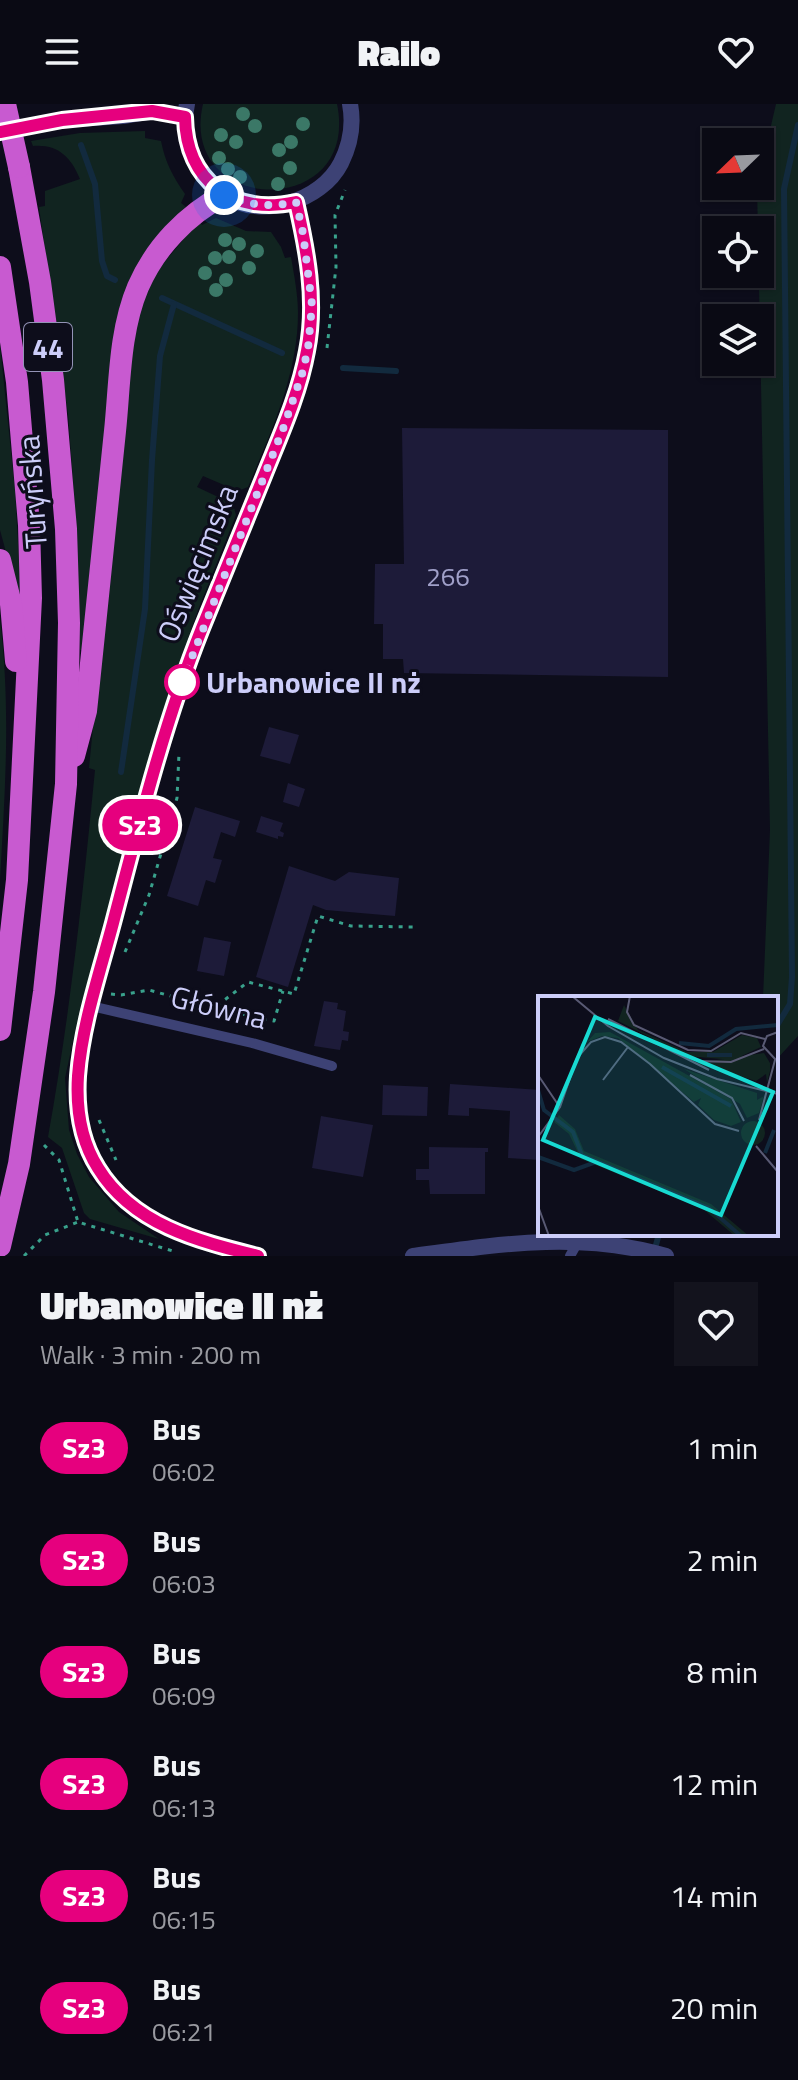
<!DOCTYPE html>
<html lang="en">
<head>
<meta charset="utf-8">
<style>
	body { margin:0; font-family:"Titillium Web",sans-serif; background:#13131d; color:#f1f3f6; height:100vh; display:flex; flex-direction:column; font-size:30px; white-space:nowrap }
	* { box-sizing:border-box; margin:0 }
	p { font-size:26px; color:#999aa0 }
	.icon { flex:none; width:44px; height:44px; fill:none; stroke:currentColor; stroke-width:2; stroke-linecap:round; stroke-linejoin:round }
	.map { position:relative; height:1152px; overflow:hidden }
	.details { display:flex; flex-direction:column; background:#0a0a14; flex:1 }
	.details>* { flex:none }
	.badge { padding:0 16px; border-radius:26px; font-size:28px; line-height:52px }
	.needle { width:52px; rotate:247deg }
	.controls { position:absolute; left:702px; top:24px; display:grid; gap:16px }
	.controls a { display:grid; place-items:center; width:72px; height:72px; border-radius:0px; background:#0a0a14; box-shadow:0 2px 6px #0004,0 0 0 2px #2a2b34; font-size:40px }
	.you { position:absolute; width:40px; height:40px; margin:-20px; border:6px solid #fff; border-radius:50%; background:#1a73e8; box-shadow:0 0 0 12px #1a73e833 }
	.map>.badge { position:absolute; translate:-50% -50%; box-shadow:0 0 0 4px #fff }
	.round { display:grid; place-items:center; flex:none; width:84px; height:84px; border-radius:0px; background:#13131d }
	.overview { display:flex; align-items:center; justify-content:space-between; height:136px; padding:0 40px }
	h1 { font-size:38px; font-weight:800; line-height:60px }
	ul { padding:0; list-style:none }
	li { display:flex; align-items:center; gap:24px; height:112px; padding:0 40px }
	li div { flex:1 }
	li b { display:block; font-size:30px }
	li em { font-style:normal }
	li .badge { min-width:88px; font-weight:700; text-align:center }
	header { display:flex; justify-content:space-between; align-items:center; height:104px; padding:0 40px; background:#0a0a14; font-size:36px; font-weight:800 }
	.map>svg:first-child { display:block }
	.green { fill:#112420 }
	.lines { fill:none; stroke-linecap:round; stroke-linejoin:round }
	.stream { stroke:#122a3e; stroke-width:6 }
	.building { fill:#1d1b39 }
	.path { stroke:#39a18c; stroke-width:3; stroke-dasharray:4 6; stroke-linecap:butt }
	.service { stroke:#3d4275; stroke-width:10 }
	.minor { stroke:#3d4275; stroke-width:16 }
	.tertiary { stroke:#3d4275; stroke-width:16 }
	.trunk { stroke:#c85ad0; stroke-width:22 }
	.trunk-bridge { stroke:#c85ad0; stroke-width:22 }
	.tree { fill:#3b7867 }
	.line-casing { stroke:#fff; stroke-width:18 }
	.line { stroke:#e6007e; stroke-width:12 }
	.walk { stroke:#cccdf9; stroke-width:8; stroke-dasharray:0 14.4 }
	.stop-dot { fill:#fff; stroke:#e6007e; stroke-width:4 }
	.labels { text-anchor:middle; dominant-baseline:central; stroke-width:6; stroke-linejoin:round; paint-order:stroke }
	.number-label { font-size:26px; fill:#a0a0c9 }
	.shield { fill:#0d0d1b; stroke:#9393b6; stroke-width:2 }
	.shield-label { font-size:28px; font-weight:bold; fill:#cccdf9 }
	.street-label { font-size:30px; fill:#cccdf9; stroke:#0d0d1b }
	.stop-label { font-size:30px; font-weight:bold; fill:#cccdf9; stroke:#0d0d1b; text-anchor:start }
	.inset-river { fill:none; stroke:#122a3e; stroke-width:4 }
	.inset-road { fill:none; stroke:#595a74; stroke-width:2 }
	.view { fill:#18dad2; fill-opacity:0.15; stroke:#18dad2; stroke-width:4 }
	.inset-edge { fill:none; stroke:#cccdf9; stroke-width:4 }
</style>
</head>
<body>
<header><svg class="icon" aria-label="menu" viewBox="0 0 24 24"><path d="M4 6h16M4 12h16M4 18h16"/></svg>Railo<svg class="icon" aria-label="heart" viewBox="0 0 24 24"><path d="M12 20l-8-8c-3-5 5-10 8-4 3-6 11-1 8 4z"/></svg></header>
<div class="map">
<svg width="798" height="1152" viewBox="0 0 798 1152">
	<rect width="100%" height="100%" fill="#0d0d1b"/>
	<g class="green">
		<path d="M203 0H337C361 116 177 112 203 0Z"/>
		<polygon points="776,0 798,0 798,932 776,956 776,894 763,894 770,726 757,82 760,82 760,69"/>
		<path d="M145 27V34L161 37C165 58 173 73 185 90L181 99 186 103 143 153 94 426 83 546H80L75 402 68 310 39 103 45 102V87L80 75C71 53 58 40 33 42L31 37 80 29Z"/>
		<path d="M216 114 246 127 271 128 281 143 285 154 291 153C294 171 298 190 298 209 298 270 271 328 248 383L238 387 203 372 197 383 233 400 236 411 198 506 159 618 80 905 65 974 69 1026 77 1050 89 1073 119 1108 159 1135 90 1115 84 1109 62 1044 48 1033C70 911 83 789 95 666L89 664 114 408 136 214 152 177 162 161 199 117 202 121Z"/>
		<polygon points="0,241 15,387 21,492 18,492 0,426"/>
		<path d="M0 516C11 605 5 687 0 776Z"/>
	</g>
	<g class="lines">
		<g class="stream">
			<polyline points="81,41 95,80 102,157 107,172 115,176"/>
			<polyline points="162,194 282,249"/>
			<polyline points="343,264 396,267"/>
			<polyline points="121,668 145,505 152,356 160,252 174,200"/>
			<polyline points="776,923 790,900 792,873 784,85 798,21"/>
			<polyline points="654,1148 659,1130"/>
		</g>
	</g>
	<g class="building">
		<polygon points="402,324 668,326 668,573 404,569 403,555 383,555 383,520 374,520 375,460 404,460"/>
		<polygon points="269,623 299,631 290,660 260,652"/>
		<polygon points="288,679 305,685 299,703 283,698"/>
		<polygon points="195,703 240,717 235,733 221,728 213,754 222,756 215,779 206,776 198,802 167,792"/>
		<polygon points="261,712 283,719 280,727 284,729 283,733 278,732 278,735 256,728"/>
		<polygon points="289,762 335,777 349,768 399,774 395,812 326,806 313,801 288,883 256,873"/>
		<polygon points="204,833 231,838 224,872 197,867"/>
		<polygon points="324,897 338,899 337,905 346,907 343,927 349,928 348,937 342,936 340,946 314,942"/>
		<polygon points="450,980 540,986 540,1056 508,1054 510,1007 469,1004 469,1012 448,1011"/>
		<polygon points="383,981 428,983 427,1012 382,1011"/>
		<polygon points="321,1012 373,1021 363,1073 312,1064"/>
		<polygon points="429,1043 488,1044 488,1048 485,1048 485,1090 430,1090 429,1076 416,1076 416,1065 429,1065"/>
	</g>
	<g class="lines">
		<g class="path">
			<polyline points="327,244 336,163 335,111 345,86"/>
			<polyline points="125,848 149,791 177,694 179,649"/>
			<polyline points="111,890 121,891 149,886 214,904 248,878 294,890 318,812 351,822 415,823"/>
			<polyline points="214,904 274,917 283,887"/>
			<polyline points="99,1016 116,1056"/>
			<polyline points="44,1041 59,1056 78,1118 176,1148"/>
			<polyline points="24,1152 45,1131 78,1118"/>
		</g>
		<g class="service">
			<polyline points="91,902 252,939 332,962"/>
			<polyline points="570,1152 579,1136"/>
		</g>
		<g class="minor">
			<path d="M258 1152C198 1137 133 1121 98 1064 82 1039 76 1008 78 978 79 928 98 878 110 830 137 727 163 623 202 524 223 473 243 423 264 372 280 332 299 291 307 247 317 197 308 146 296 98"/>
			<path d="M413 1152C500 1140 580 1127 666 1152"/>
		</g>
		<g class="tertiary">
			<path d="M187 0C180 34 194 71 224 91 261 116 321 98 341 59 350 41 354 21 350 0"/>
			<polyline points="1,27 62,16 123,12 152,7 185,13"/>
		</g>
		<g class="trunk">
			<polyline points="0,163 17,278 29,421 31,494 17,776 0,926"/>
			<polyline points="0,456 11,500 16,557"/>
			<path d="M74 652 86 607C96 514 105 421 115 327 120 280 119 228 138 183 155 144 186 111 224 91"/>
			<polyline points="0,1142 19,1060 44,888 66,680 69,519 66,425 53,276 40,178 19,63"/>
		</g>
		<polyline class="trunk-bridge" points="5,0 19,63"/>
	</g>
	<g class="tree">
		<circle cx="243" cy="10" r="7"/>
		<circle cx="303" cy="20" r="7"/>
		<circle cx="255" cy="22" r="7"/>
		<circle cx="221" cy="31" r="7"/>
		<circle cx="236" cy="38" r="7"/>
		<circle cx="291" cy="38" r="7"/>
		<circle cx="279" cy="46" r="7"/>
		<circle cx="219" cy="54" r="7"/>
		<circle cx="290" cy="64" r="7"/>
		<circle cx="228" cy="65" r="7"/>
		<circle cx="240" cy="73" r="7"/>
		<circle cx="278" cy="80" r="7"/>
		<circle cx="225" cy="136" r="7"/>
		<circle cx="239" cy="140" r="7"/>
		<circle cx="257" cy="147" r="7"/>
		<circle cx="229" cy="153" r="7"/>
		<circle cx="215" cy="154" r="7"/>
		<circle cx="249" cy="164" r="7"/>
		<circle cx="205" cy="169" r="7"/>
		<circle cx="226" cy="176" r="7"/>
		<circle cx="216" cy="186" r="7"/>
	</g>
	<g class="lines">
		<g class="line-casing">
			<path id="line" d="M0 28 62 16 152 7 185 13C186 77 233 112 296 98 307 146 317 197 307 247 299 291 280 332 264 372 243 423 223 473 202 524 164 619 139 720 113 819 100 868 82 920 78 972 76 1004 81 1037 98 1064 133 1121 198 1137 258 1152"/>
		</g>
		<use href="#line" class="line"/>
		<path class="walk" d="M182 578 283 325 302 270 308 245 312 201 303 129 296 98C270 104 248 101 224 91"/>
	</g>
	<circle class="stop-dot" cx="182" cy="578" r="16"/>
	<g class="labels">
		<g class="number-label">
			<text x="448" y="472">266</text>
		</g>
		<rect class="shield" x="24" y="219" width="48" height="48" rx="6"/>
		<g class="shield-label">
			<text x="48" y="243">44</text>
		</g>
		<g class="street-label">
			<text transform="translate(32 388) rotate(-94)">Turyńska</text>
			<text transform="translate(197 459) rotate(-68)">Oświęcimska</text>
			<text transform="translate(219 903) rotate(14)">Główna</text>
		</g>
		<g class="stop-label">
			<text x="206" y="578">Urbanowice II nż</text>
		</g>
	</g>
	<g transform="translate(538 892)">
		<rect width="240" height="240" fill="#0d0d1b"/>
		<path d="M86 9 100 34 149 56H175L204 39 219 42 223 51 195 64 149 60 80 25ZM72 36 193 103 203 126 193 130 176 124 160 109 163 102 156 106 80 42 64 40 49 46 57 37ZM226 57 232 67V75L229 87 228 78 218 85 158 67ZM146 73 219 97V104L226 100 221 117 209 122 202 108ZM21 119 37 133 46 155 173 208 211 240H197L165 213 43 163 31 138 16 126ZM203 137a12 12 0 1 1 24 0a12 12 0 1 1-24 0Z" fill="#112420"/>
		<path class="inset-river" d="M141 47 171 50 198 33 240 29M169 59H194M124 71 193 110M0 94 6 114 35 136 44 159 171 212 203 240M227 157 236 134M0 161 36 174 58 166"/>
		<path class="inset-road" d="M34 0 70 30 126 62 179 83 240 98M92 0 89 16 96 29 150 54 173 55 203 37 227 43M70 23 171 74M238 64 225 50 229 40 240 36M160 65 193 66 226 53M0 79 21 110M152 79 194 102 206 125M65 84 90 51M221 124 237 64M0 141 22 111 39 62 53 46 67 41 83 46 112 68 177 128 201 135M218 150 240 176M0 210 11 240"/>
		<path class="view" d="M57 21 235 96 183 219 5 144Z"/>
		<rect width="240" height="240" class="inset-edge"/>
	</g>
</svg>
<div class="controls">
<a><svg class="needle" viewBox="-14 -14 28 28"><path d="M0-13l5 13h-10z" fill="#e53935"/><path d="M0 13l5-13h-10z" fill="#999aa0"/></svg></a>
<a><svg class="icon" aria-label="locate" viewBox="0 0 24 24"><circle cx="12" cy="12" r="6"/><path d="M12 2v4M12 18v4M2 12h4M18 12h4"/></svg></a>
<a><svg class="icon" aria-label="layers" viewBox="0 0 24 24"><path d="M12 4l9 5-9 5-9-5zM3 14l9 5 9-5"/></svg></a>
</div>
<div class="you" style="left:224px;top:91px"></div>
<b class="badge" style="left:140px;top:721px;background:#e6007e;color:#fff">Sz3</b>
</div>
<section class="details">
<div class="overview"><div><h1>Urbanowice II nż</h1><p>Walk · 3 min · 200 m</p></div><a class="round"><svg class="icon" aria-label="heart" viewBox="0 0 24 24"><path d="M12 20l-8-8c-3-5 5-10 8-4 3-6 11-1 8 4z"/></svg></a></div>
<ul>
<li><span class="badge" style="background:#e6007e;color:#fff">Sz3</span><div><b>Bus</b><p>06:02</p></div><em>1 min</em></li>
<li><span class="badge" style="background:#e6007e;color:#fff">Sz3</span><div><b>Bus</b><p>06:03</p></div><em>2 min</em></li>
<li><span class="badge" style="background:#e6007e;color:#fff">Sz3</span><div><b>Bus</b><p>06:09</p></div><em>8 min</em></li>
<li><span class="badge" style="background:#e6007e;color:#fff">Sz3</span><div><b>Bus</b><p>06:13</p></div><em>12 min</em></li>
<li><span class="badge" style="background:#e6007e;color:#fff">Sz3</span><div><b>Bus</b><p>06:15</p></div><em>14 min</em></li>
<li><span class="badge" style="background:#e6007e;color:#fff">Sz3</span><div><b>Bus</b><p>06:21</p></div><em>20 min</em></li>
</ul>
</section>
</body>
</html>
